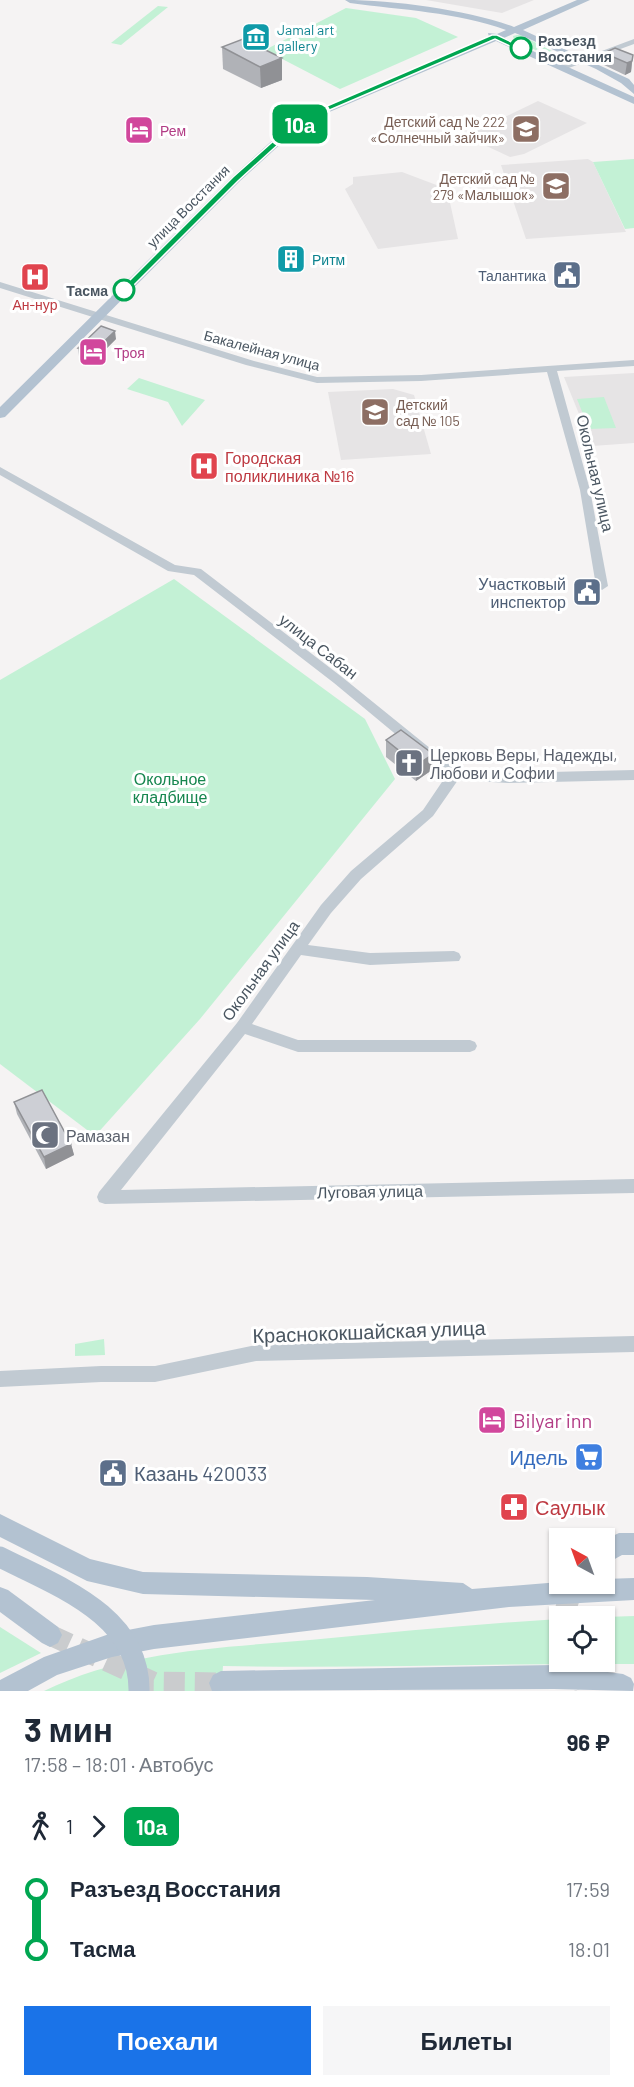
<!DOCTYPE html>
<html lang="ru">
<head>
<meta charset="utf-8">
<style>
	body { margin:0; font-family:Barlow,sans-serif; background:#f6f6f7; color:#1f2937; height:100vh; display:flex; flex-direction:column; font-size:22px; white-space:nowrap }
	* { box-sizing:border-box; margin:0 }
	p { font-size:20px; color:#747a83 }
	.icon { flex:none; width:33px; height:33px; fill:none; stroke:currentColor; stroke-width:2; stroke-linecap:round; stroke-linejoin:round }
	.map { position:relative; height:1691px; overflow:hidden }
	.drawer { display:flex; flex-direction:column; background:#fff; flex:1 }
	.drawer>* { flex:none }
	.badge { padding:0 12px; border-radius:9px; font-size:21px; line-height:39px }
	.needle { width:39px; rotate:319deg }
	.buttons { position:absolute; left:549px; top:1528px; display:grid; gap:12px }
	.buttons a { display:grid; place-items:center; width:66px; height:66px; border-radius:0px; background:#fff; box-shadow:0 2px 4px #0004; font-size:30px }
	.map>.badge { position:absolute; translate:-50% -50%; box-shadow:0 0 0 3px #fff }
	.legs { display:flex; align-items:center; gap:9px; height:66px; padding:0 24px; font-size:20px }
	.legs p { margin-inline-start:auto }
	.overview { display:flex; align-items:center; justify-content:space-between; height:102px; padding:0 24px }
	h1 { font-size:33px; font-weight:700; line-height:45px }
	.primary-button { display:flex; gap:12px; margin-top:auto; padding:12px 24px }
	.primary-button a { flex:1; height:69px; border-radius:0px; background:#1a73e8; color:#fff; font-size:24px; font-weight:700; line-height:69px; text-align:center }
	.primary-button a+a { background:#f6f6f7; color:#1f2937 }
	ul { padding:0 24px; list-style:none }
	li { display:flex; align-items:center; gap:21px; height:60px; font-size:22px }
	li i { display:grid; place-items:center; width:9px; height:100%; margin:0 8px; background:currentColor }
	li i::after { content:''; width:15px; height:15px; margin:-8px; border:4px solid; border-radius:50%; background:#fff }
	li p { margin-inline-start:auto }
	li:first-child i { background:linear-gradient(#0000 50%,currentColor 0) }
	li:last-child i { background:linear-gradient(currentColor 50%,#0000 0) }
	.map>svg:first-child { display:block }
	.education { fill:#e6e4e5 }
	.green { fill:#c3f1d5 }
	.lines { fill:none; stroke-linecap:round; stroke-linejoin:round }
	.major-tunnel { stroke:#caccce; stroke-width:21; stroke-dasharray:21 10; stroke-linecap:butt }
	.minor { fill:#c1cad2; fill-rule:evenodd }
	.major { fill:#b3c2d1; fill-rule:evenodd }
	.major-bridge { stroke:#b3c2d1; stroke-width:21 }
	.wall { fill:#b0b2b7 }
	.shaded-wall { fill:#909195 }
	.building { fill:#cdcfd5; stroke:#909195; stroke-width:1.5 }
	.line-1 { fill:#00a651; stroke:#fff; stroke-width:1.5 }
	.stop-1-dot { fill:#fff; stroke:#00a651; stroke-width:3 }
	.labels { text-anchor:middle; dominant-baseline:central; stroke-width:6; stroke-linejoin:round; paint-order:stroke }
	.far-culture-label { font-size:14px; fill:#0d838f; stroke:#fff; text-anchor:start }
	.far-stop-label { font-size:14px; font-weight:bold; fill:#4a5661; stroke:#fff; text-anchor:start }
	.far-education-label { font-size:14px; fill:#785e54; stroke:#fff; text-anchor:end }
	.far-hotel-label { font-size:14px; fill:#b23c85; stroke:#fff; text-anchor:start }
	.far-street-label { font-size:14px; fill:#4a5661; stroke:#fff }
	.far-service-label { font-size:14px; fill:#4e5e75; stroke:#fff; text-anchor:end }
	.far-health-label { font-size:14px; fill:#be3a42; stroke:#fff }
	.health-label { font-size:16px; fill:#be3a42; stroke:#fff; text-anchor:start }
	.street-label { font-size:16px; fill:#4a5661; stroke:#fff }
	.service-label { font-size:16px; fill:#4e5e75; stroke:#fff; text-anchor:end }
	.worship-label { font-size:16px; fill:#5b616d; stroke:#fff; text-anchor:start }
	.park-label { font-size:16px; fill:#17864f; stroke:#fff }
	.near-street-label { font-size:20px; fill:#4a5661; stroke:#fff }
	.near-hotel-label { font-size:20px; fill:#b23c85; stroke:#fff; text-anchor:start }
	.near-shop-label { font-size:20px; fill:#366cbe; stroke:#fff; text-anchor:end }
	.near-service-label { font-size:20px; fill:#4e5e75; stroke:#fff; text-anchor:start }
	.near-health-label { font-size:20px; fill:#be3a42; stroke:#fff; text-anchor:start }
</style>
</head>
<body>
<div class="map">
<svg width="634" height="1691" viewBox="0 0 634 1691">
	<rect width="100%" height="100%" fill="#f5f3f3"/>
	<g class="education">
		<polygon points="426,0 534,0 502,13"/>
		<polygon points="538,101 587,123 524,154 510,157 465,136"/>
		<polygon points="588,159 593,162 626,232 526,239 501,165"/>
		<polygon points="402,172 447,189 458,239 378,249 345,189 353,184 353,177"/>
		<polygon points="634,373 634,443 592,446 564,377"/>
		<polygon points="393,389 414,395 431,454 341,460 328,392"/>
	</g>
	<g class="green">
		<polygon points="158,6 168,7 121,45 111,43"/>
		<polygon points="346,8 416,18 458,37 340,89 265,50"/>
		<polygon points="517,35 521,35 569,60 559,61 514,40 513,36"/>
		<polygon points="634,159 634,228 625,229 593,162"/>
		<polygon points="139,378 205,400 182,426 168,402 127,389"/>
		<polygon points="604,397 616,428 589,429 577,399"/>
		<polygon points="174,579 365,719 395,779 200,1019 95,1136 0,1064 0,680"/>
		<polygon points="104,1339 105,1355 75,1356 75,1344"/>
		<path d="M634 1616V1664C497 1663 360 1669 223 1666L221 1691H44C127 1650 220 1648 310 1640 393 1632 476 1624 559 1619L560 1662H604L605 1617Z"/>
		<polygon points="0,1627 41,1653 0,1673"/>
	</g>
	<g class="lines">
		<g class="major-tunnel">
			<polyline points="563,1617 574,1584"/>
			<polyline points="50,1635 153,1682 221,1683"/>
			<polyline points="563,1662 575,1691"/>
		</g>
		<g class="minor">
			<polygon points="634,39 634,44 566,69 559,67"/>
			<polygon points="0,282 254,361 317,377 421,375 634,360 634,366 557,371 590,490 608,586 602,590 596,586 580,490 547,372 421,381 317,383 246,365 0,288"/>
			<polygon points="0,467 175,565 201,569 342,677 457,770 508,773 634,770 634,780 508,783 458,780 433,816 361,879 331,913 308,945 370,953 454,951 459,953 461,957 459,961 370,965 301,955 252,1024 298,1040 470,1040 475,1042 477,1046 475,1050 470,1052 298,1052 245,1034 121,1190 634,1179 634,1193 105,1204 99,1202 97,1197 99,1192 237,1023 321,905 351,871 423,810 446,776 334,683 194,575 168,571 0,475"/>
			<polygon points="634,1336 634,1352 256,1361 155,1382 101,1382 0,1387 0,1371 101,1366 155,1366 256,1345"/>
		</g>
		<g class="major">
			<path d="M345 0C394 0 469 10 514 27L577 0H590L523 30 629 79 634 85V94L621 83 596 69 525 37 515 33 504 38 634 97V104L496 41 320 116 295 131 240 181 5 417 0 418V407L232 177 287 127 312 112 489 37 488 33 497 34 506 30C457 12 401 10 350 3Z"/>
			<polygon points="0,1514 90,1559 143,1572 367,1577 463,1583 472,1589 560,1582 560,1584 604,1584 604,1579 634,1578 634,1600 509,1607 154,1649 112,1657 57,1675 28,1691 0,1691 0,1680 44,1657 112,1633 154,1625 375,1600 143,1594 87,1581 0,1537"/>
			<polygon points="619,1533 634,1533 634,1555 622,1555 604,1565 604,1540"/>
			<polygon points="0,1587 8,1590 58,1627 62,1635 58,1643 50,1647 42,1643 0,1612"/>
			<polygon points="554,1665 623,1674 631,1678 634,1684 633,1691 554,1689 212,1691 209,1683 213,1675 221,1671"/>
		</g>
		<path class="major-bridge" d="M0 1557C57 1586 140 1615 139 1691"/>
	</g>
	<g class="wall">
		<polygon points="222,47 282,58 282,80 261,88 223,69"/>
		<polygon points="604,53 633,55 631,72 625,75 602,64"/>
		<polygon points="116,339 94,361 79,356 78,348"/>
		<polygon points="386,740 433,754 432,770 416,781 386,757"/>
		<polygon points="14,1102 71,1144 74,1155 46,1169 17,1114"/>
	</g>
	<g class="shaded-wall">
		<polygon points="282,58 282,80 261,88 260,67"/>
		<polygon points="632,61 631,72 625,75 627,63"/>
		<polygon points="115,331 116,339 94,361 93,352"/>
		<polygon points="433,754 432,770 416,781 417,765"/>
		<polygon points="71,1144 74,1155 46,1169 44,1157"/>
	</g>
	<g class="building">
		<polygon points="243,39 282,58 260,67 222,47"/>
		<polygon points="615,48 633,55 632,61 627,63 604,53"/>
		<polygon points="101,326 115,331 93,352 78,348"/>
		<polygon points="401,730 433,754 417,765 386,740"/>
		<polygon points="42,1090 71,1144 44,1157 14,1102"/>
	</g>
	<polygon class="line-1" points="492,35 497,35 524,48 518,50 495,39 318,115 294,130 238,181 127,292 120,290 233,177 289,127 313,112"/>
	<defs>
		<g id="museum-square" transform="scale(1.5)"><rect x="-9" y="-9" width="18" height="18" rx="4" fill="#0f9aa8" stroke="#fff"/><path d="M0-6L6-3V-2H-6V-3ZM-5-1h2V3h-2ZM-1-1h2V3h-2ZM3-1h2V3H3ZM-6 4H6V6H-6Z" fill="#fff"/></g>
		<g id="school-square" transform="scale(1.5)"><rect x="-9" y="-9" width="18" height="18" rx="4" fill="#8d6e63" stroke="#fff"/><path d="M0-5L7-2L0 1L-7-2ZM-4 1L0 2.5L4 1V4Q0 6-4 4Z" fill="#fff"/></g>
		<g id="hotel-square" transform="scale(1.5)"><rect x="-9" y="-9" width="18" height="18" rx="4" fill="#d1479c" stroke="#fff"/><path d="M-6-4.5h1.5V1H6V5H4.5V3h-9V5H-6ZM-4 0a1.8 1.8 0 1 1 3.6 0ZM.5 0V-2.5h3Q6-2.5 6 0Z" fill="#fff"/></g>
		<g id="building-square" transform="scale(1.5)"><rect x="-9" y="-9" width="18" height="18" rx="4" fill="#0f9aa8" stroke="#fff"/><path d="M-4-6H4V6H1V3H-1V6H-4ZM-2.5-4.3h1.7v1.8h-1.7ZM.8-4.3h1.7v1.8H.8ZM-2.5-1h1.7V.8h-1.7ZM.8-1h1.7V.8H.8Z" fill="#fff"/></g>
		<g id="civic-square" transform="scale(1.5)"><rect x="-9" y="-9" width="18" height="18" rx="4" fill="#5c6f8a" stroke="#fff"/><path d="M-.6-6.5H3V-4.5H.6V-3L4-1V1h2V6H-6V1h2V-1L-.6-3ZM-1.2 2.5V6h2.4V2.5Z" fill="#fff"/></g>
		<g id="hospital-square" transform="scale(1.5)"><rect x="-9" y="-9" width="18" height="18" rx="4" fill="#e0444e" stroke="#fff"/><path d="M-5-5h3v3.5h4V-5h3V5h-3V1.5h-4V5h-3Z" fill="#fff"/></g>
		<g id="church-square" transform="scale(1.5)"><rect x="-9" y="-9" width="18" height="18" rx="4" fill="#6b7280" stroke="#fff"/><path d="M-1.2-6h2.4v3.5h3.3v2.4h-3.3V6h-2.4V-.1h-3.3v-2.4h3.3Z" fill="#fff"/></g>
		<g id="mosque-square" transform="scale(1.5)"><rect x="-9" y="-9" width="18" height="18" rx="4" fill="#6b7280" stroke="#fff"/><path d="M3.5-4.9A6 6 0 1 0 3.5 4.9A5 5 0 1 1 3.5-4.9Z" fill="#fff"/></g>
		<g id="supermarket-square" transform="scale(1.5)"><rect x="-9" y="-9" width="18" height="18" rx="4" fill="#3f7fe0" stroke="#fff"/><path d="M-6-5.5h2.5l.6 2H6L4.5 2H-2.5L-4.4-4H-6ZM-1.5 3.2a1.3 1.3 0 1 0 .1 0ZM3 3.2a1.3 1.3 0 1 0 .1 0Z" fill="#fff"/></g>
		<g id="pharmacy-square" transform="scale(1.5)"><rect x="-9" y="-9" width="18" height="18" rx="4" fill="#e0444e" stroke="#fff"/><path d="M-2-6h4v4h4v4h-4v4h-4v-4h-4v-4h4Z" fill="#fff"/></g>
	</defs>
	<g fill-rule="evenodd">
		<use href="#museum-square" x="256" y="37"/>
		<use href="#school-square" x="526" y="129"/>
		<use href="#hotel-square" x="139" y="130"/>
		<use href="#school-square" x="556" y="186"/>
		<use href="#building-square" x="291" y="259"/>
		<use href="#civic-square" x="567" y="275"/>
		<use href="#hospital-square" x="35" y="277"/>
		<use href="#hotel-square" x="93" y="352"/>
		<use href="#school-square" x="375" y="412"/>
		<use href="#hospital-square" x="204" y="466"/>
		<use href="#civic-square" x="587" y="592"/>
		<use href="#church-square" x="409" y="763"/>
		<use href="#mosque-square" x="45" y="1135"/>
		<use href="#hotel-square" x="492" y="1420"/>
		<use href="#supermarket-square" x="589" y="1457"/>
		<use href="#civic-square" x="113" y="1473"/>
		<use href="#pharmacy-square" x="514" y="1507"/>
	</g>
	<g class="stop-1-dot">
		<circle cx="521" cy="48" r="10"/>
		<circle cx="124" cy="290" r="10"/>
	</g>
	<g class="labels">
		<g class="far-culture-label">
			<text x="277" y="29">Jamal art<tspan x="277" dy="16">gallery</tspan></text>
			<text x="312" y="259">Ритм</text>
		</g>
		<g class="far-stop-label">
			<text x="538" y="40">Разъезд<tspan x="538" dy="16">Восстания</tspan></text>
			<text x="108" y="290" text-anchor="end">Тасма</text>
		</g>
		<g class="far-education-label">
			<text x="505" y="121">Детский сад № 222<tspan x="505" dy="16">«Солнечный зайчик»</tspan></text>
			<text x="535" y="178">Детский сад №<tspan x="535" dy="16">279 «Малышок»</tspan></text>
			<text x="396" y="404" text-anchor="start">Детский<tspan x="396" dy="16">сад № 105</tspan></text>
		</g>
		<g class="far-hotel-label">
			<text x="160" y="130">Рем</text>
			<text x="114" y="352">Троя</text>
		</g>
		<g class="far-street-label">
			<text transform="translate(188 206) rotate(-45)">улица Восстания</text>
			<text transform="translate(262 350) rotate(15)">Бакалейная улица</text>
		</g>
		<g class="far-service-label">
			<text x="546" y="275">Талантика</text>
		</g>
		<g class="far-health-label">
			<text x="35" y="304">Ан-нур</text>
		</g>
		<g class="health-label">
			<text x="225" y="457">Городская<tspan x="225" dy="18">поликлиника №16</tspan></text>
		</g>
		<g class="street-label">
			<text transform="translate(596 473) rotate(77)">Окольная улица</text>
			<text transform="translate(319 646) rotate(38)">улица Сабан</text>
			<text transform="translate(260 970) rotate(-54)">Окольная улица</text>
			<text transform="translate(370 1191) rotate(-1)">Луговая улица</text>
		</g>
		<g class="service-label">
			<text x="566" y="583">Участковый<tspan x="566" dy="18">инспектор</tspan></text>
		</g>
		<g class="worship-label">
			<text x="430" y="754">Церковь Веры, Надежды,<tspan x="430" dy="18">Любови и Софии</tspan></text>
			<text x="66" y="1135">Рамазан</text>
		</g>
		<g class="park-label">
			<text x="170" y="778">Окольное<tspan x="170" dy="18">кладбище</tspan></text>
		</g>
		<g class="near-street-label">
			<text transform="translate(369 1331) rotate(-2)">Краснококшайская улица</text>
		</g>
		<g class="near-hotel-label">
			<text x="513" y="1420">Bilyar inn</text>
		</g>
		<g class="near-shop-label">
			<text x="568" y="1457">Идель</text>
		</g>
		<g class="near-service-label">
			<text x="134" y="1473">Казань 420033</text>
		</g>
		<g class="near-health-label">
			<text x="535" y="1507">Саулык</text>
		</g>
	</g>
</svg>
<div class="buttons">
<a><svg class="needle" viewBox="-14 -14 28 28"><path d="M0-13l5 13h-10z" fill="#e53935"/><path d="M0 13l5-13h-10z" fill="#747a83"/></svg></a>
<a><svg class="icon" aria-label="locate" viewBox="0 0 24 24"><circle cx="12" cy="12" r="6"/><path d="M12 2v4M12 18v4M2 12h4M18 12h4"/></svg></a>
</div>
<b class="badge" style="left:300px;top:124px;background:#00a651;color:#fff">10а</b>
</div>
<section class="drawer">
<div class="overview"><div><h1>3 мин</h1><p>17:58 – 18:01 · Автобус</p></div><b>96 ₽</b></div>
<div class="legs"><svg class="icon" aria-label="walk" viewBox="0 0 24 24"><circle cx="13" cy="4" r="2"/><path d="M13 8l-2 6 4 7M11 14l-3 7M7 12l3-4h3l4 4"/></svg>1<svg class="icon" aria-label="forward" viewBox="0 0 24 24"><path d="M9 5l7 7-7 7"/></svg><b class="badge" style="background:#00a651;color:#fff">10а</b></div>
<ul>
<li><i style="color:#00a651"></i><b>Разъезд Восстания</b><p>17:59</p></li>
<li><i style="color:#00a651"></i><b>Тасма</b><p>18:01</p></li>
</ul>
<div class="primary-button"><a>Поехали</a><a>Билеты</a></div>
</section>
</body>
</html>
